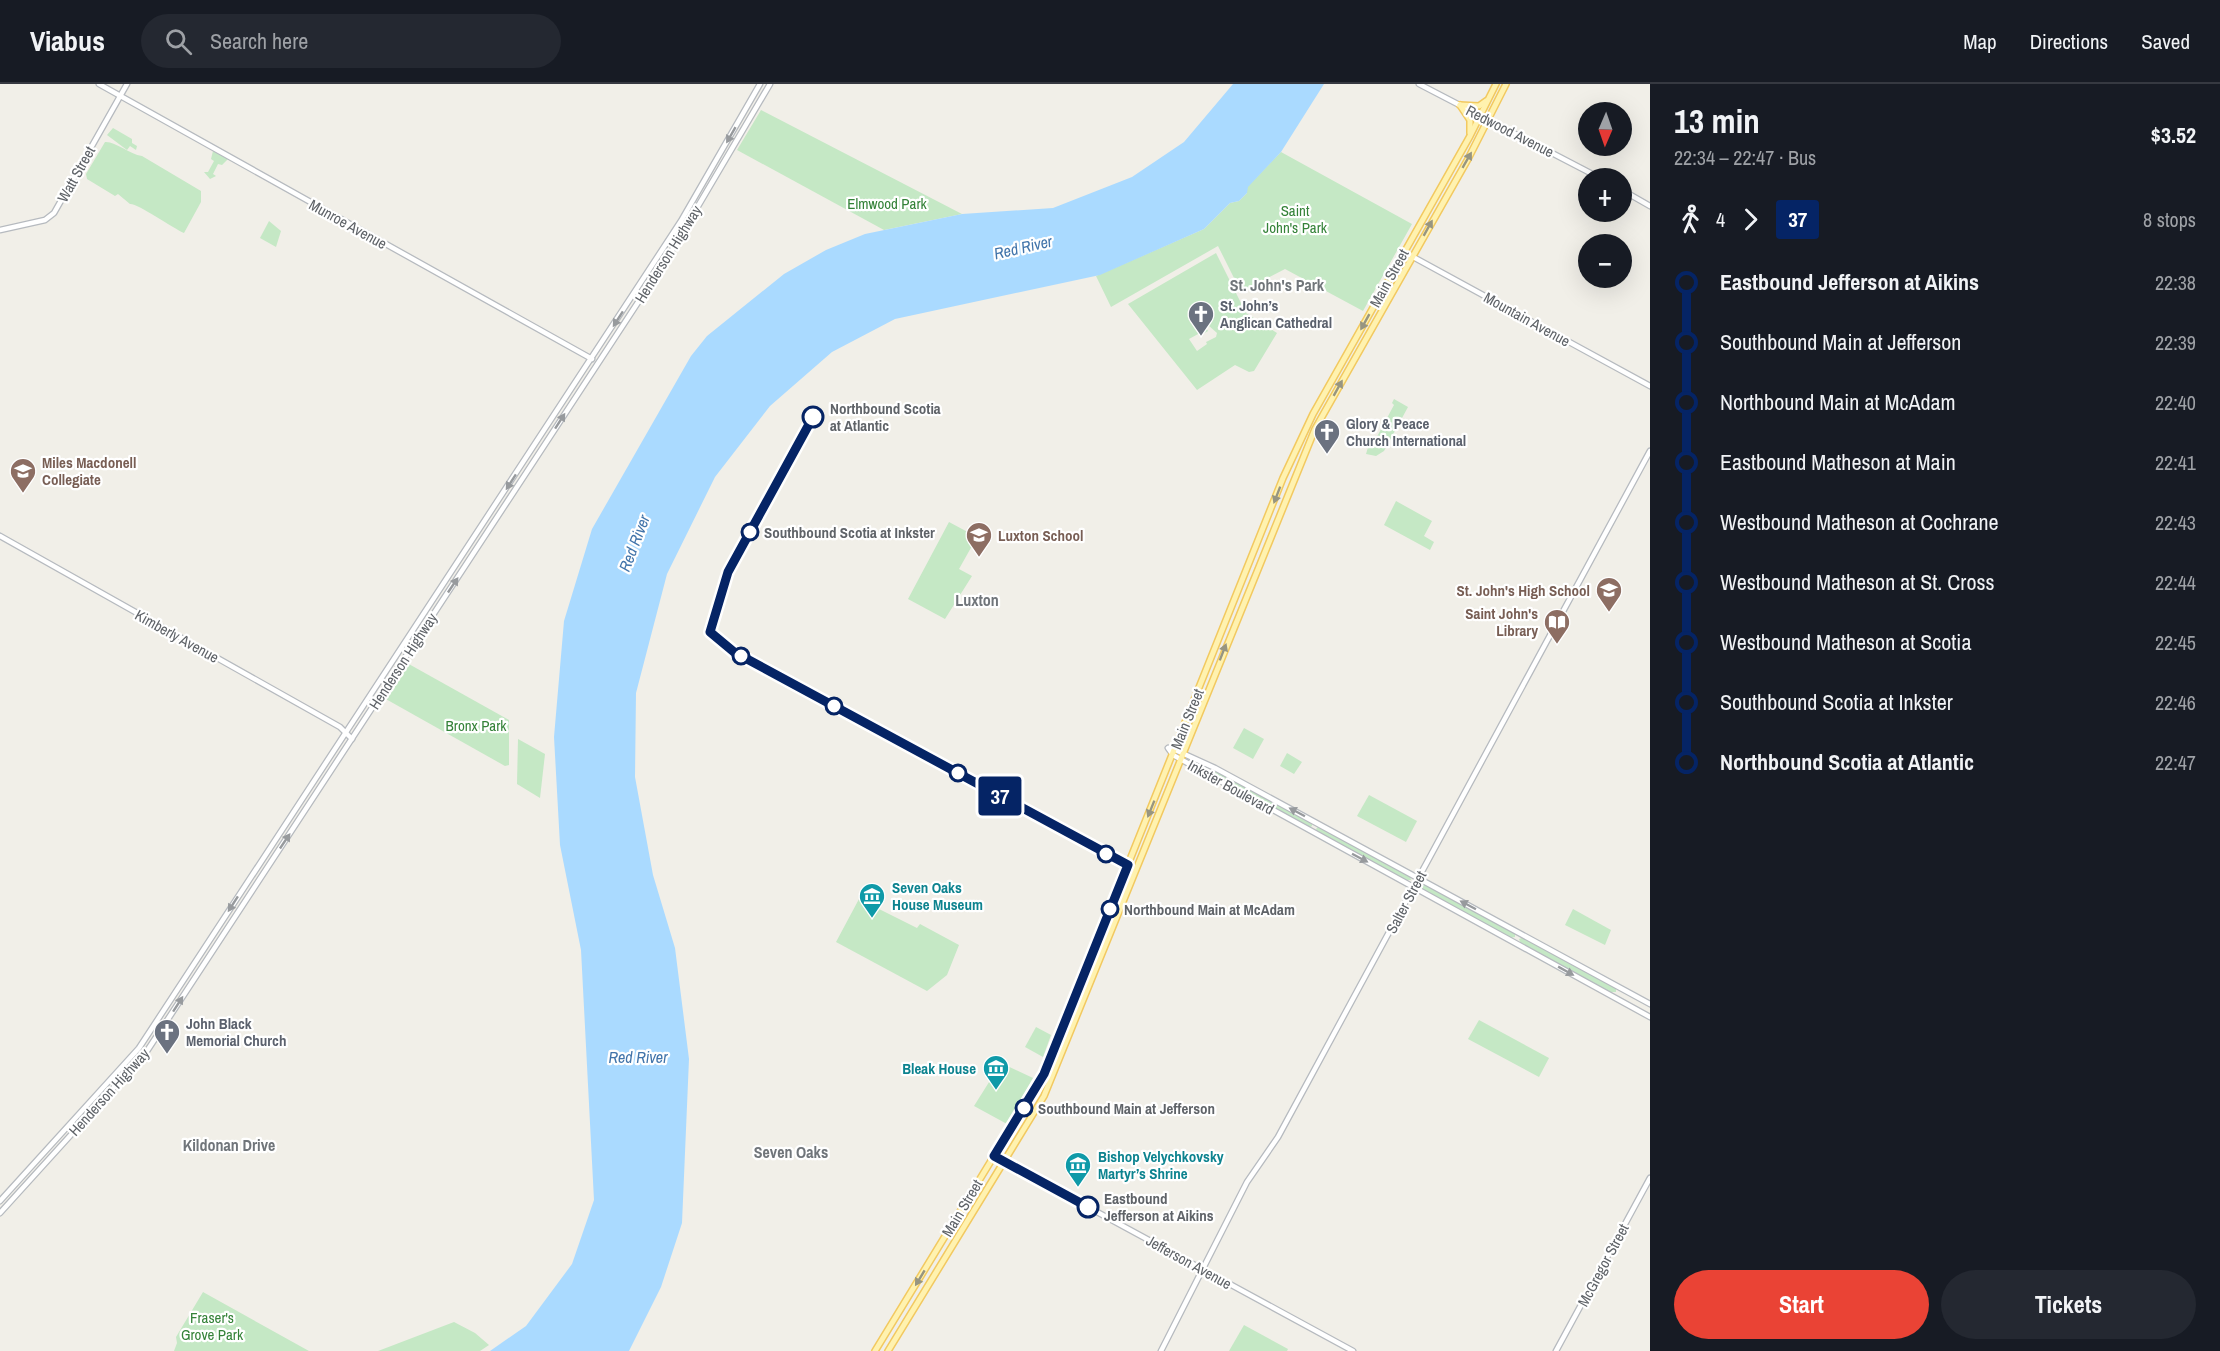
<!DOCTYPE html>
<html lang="en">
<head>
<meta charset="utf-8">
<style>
	body { margin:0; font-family:"Archivo Narrow",sans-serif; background:#242831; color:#f1f3f6; height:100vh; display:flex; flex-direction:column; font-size:22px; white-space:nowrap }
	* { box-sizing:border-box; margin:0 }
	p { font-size:20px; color:#9ea1a6 }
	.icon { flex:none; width:33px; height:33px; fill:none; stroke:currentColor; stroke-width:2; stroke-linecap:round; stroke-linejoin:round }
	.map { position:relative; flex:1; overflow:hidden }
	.details { display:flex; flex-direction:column; background:#171b24; width:570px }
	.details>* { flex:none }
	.badge { padding:0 12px; border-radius:4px; font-size:21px; line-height:39px }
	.needle { width:39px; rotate:182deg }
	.tools { position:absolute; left:1578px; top:18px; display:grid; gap:12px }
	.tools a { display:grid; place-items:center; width:54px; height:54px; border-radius:50%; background:#171b24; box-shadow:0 6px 24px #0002; font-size:30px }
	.map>.badge { position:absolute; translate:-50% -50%; box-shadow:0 0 0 3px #fff }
	.legs { display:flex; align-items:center; gap:9px; height:66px; padding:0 24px; font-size:20px }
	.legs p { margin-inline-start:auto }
	.overview { display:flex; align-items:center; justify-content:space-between; height:102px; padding:0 24px }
	h1 { font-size:33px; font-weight:700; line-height:45px }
	.button { display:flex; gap:12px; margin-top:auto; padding:12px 24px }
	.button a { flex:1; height:69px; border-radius:36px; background:#ea4335; color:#fff; font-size:24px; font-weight:700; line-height:69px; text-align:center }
	.button a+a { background:#242831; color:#f1f3f6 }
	ul { padding:0 24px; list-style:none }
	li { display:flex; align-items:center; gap:21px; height:60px; font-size:22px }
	li i { display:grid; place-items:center; width:9px; height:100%; margin:0 8px; background:currentColor }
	li i::after { content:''; width:15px; height:15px; margin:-8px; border:4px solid; border-radius:50%; background:#171b24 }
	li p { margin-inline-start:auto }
	li:first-child i { background:linear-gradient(#0000 50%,currentColor 0) }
	li:last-child i { background:linear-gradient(currentColor 50%,#0000 0) }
	header { display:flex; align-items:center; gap:36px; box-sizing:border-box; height:84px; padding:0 30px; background:#171b24; border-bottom:2px solid #363941 }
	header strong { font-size:28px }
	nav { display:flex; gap:33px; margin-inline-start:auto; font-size:21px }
	.search { width:420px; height:54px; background:#242831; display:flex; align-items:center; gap:15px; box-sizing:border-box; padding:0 21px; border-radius:33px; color:#9ea1a6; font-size:22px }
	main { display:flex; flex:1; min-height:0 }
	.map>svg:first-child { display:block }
	.green { fill:#c5e8c5; fill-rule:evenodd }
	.water { fill:#aadaff }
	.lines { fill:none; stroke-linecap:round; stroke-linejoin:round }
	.secondary-casing { stroke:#b6babf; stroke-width:7 }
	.primary-casing { stroke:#f2c960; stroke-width:8 }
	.secondary { stroke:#fff; stroke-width:4.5 }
	.primary { stroke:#fff2af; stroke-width:5 }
	.oneway { fill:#979a9d }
	.oneway2 { fill:#979581 }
	.line-1-casing { stroke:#fff; stroke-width:14 }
	.line-1 { stroke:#052465; stroke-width:9 }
	.stop-1-dot { fill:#fff; stroke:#052465; stroke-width:3 }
	.labels { text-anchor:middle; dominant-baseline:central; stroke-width:4.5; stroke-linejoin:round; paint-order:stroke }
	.street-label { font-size:15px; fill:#5f6368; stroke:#fff }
	.park-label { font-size:15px; fill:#348238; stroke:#fff }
	.worship-label { font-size:15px; font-weight:bold; fill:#5b616d; stroke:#fff; text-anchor:start }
	.stop-label { font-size:15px; font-weight:bold; fill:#5f6368; stroke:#fff; text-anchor:start }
	.education-label { font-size:15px; font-weight:bold; fill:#785e54; stroke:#fff; text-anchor:start }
	.culture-label { font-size:15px; font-weight:bold; fill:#0d838f; stroke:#fff; text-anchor:start }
	.water-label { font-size:16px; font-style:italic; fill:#4174aa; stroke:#fff }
	.neighbourhood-label { font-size:16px; font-weight:bold; fill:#70757a; stroke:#fff }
</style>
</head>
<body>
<header>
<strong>Viabus</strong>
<div class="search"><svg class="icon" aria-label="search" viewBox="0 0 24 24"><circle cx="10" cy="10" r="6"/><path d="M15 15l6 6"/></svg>Search here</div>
<nav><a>Map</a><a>Directions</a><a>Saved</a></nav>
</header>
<main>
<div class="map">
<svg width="1650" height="1267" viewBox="0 0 1650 1267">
	<rect width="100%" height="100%" fill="#f1efe8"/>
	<g class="green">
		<polygon points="761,26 962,130 884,146 737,66"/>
		<polygon points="113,44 132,55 132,59 137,62 136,66 130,62 127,66 107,51"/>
		<path d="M105 58C115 57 129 70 142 72L201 107V118L184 149C173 144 137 119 130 120L118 110 115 112 87 95 86 90Z"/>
		<polygon points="213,67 228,75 222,81 218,80 213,90 216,92 210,95 204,88 208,88 214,77 211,75"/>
		<polygon points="1281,68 1412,140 1363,227 1285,185 1241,208 1218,162 1111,223 1096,192 1204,145 1230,119 1239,117 1247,109 1247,103"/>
		<polygon points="269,137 281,147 276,163 260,154"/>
		<path d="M1216 169 1246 229 1277 249 1254 287 1249 288 1235 281 1197 306 1128 220ZM1208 241 1217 249 1216 253 1206 258 1207 260 1197 267 1189 255 1200 249 1201 251 1208 247 1206 244Z"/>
		<polygon points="1394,315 1408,323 1384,367 1376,372 1366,370 1369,360 1372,362 1394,321 1392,319"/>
		<polygon points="1396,417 1432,437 1424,452 1434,458 1430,466 1384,441"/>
		<polygon points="949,438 977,453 959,485 972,492 945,535 908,515"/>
		<polygon points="407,579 509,636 509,681 505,682 384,614"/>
		<polygon points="1244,644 1264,655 1253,675 1233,664"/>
		<polygon points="518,655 545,670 540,714 517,700"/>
		<polygon points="1287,669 1302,678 1294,690 1280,682"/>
		<polygon points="1215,687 1312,738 1312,742 1309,744 1216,692"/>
		<polygon points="1369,711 1417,737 1406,758 1357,732"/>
		<polygon points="1319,742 1410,792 1411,796 1405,796 1318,749 1316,745"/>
		<polygon points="1421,801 1427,801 1515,848 1515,853 1510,854 1421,805"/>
		<polygon points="859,815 917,844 920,840 959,861 947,891 927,907 836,858"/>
		<polygon points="1573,825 1611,846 1605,861 1565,841"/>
		<polygon points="1524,853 1616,903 1616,908 1611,908 1521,860 1519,855"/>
		<polygon points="1479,936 1549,974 1539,993 1468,955"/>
		<polygon points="1036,943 1051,951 1043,973 1025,963"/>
		<polygon points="1001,979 1033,994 1007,1040 974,1022"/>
		<polygon points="203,1208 309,1267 174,1267 177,1259 176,1253"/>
		<polygon points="454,1238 475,1249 489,1261 480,1267 378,1267"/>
		<polygon points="1244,1241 1288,1265 1287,1267 1229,1267"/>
	</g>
	<polygon class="water" points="1233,0 1324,0 1281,68 1248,103 1247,109 1239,117 1230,119 1204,145 1100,191 895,235 832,268 770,322 715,393 667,490 636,609 635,693 653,791 675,864 689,975 682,1139 661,1203 629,1267 490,1267 526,1242 572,1180 594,1116 581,866 560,761 554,653 564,537 592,445 691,272 707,252 784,190 826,166 865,150 962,130 1053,124 1132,93 1184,58"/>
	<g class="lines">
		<g class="secondary-casing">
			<g id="secondary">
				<polyline points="99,0 592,275"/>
				<polyline points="1419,0 1600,94"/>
				<polyline points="1622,106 1650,122"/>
				<polyline points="0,146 45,136 54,129 127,0"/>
				<polyline points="1404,168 1650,302"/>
				<polyline points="0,452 324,634 340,643 352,655"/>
				<polyline points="1168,664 1173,671 1650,933"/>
				<polyline points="1171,664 1215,684 1650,920"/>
				<polyline points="994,1072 1353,1267"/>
				<polyline points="0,1117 139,964 681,137 760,0"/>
				<polyline points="0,1129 147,967 671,168 770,0"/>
				<polyline points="1161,1267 1247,1098 1278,1053 1650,367"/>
				<polyline points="1556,1267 1650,1094"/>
			</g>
		</g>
		<g class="primary-casing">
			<g id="primary">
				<polyline points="1460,21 1479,22 1486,17"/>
				<polyline points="1460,21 1470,36 1470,49"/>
				<polyline points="875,1267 1044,990 1283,394 1313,330 1470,52 1496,0"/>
				<polyline points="888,1267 1044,1012 1315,345 1468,75 1506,0"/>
			</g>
		</g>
		<use href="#secondary" class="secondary"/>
		<use href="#primary" class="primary"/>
	</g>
	<defs><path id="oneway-solid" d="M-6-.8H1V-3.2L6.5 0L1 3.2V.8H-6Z" transform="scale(1.5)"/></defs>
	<g class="oneway">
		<use href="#oneway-solid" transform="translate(731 51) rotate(120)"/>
		<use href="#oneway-solid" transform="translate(618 235) rotate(123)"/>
		<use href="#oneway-solid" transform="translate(560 337) rotate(-57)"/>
		<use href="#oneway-solid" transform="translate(511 398) rotate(123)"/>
		<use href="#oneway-solid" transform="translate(453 501) rotate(-56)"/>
		<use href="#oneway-solid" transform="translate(1297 728) rotate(-152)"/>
		<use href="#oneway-solid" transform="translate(285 757) rotate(-56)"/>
		<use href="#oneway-solid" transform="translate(1360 774) rotate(28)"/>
		<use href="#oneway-solid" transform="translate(233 820) rotate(123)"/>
		<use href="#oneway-solid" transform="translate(1468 821) rotate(-152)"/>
		<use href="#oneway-solid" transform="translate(1566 887) rotate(29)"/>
		<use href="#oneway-solid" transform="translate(178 920) rotate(-57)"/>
	</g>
	<g class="oneway2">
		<use href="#oneway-solid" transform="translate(1467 76) rotate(-60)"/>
		<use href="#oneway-solid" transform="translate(1428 144) rotate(-61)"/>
		<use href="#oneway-solid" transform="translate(1365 238) rotate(119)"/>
		<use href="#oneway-solid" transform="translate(1338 304) rotate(-61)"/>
		<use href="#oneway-solid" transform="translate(1277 411) rotate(111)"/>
		<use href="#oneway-solid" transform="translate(1223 568) rotate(-69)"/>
		<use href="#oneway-solid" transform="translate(1151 725) rotate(112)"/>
		<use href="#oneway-solid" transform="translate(920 1194) rotate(121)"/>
	</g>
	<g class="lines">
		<g class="line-1-casing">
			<polyline id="line-1" points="813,333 728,488 710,548 734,568 1128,781 1044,990 994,1072 1088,1123"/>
		</g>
		<use href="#line-1" class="line-1"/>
	</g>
	<defs>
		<g id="church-pin" transform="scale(1.35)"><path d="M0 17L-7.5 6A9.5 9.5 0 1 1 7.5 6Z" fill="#6b7280" stroke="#fff"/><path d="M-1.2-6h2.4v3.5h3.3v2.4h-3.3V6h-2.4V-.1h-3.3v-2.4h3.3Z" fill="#fff"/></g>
		<g id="school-pin" transform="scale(1.35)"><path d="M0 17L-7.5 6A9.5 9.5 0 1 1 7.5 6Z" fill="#8d6e63" stroke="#fff"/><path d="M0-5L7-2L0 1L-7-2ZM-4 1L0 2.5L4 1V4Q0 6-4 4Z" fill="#fff"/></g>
		<g id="library-pin" transform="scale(1.35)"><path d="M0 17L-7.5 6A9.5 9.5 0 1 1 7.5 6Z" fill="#8d6e63" stroke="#fff"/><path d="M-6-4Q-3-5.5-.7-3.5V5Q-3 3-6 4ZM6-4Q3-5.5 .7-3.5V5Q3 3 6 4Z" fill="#fff"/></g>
		<g id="museum-pin" transform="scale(1.35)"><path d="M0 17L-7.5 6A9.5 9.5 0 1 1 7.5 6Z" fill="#0f9aa8" stroke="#fff"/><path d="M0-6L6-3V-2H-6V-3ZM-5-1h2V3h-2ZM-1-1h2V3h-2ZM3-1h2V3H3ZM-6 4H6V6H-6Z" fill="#fff"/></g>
	</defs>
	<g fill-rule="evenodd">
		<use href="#church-pin" x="1201" y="230"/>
		<use href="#church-pin" x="1327" y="348"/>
		<use href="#school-pin" x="23" y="387"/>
		<use href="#school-pin" x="979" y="451"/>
		<use href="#school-pin" x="1609" y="506"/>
		<use href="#library-pin" x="1557" y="538"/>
		<use href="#museum-pin" x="872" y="812"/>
		<use href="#church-pin" x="167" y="948"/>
		<use href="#museum-pin" x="996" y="984"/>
		<use href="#museum-pin" x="1078" y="1081"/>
	</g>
	<g class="stop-1-dot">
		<circle cx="813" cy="333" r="10"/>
		<circle cx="750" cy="448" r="8"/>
		<circle cx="741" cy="572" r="8"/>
		<circle cx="834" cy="622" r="8"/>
		<circle cx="958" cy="689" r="8"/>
		<circle cx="1106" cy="770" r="8"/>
		<circle cx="1110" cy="825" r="8"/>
		<circle cx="1024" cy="1024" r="8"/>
		<circle cx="1088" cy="1123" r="10"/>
	</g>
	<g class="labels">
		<g class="street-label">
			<text transform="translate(1510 47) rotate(27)">Redwood Avenue</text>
			<text transform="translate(76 90) rotate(-61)">Watt Street</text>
			<text transform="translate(348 140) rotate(29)">Munroe Avenue</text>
			<text transform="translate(668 170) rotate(-58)">Henderson Highway</text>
			<text transform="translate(1389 194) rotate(-61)">Main Street</text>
			<text transform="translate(1527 235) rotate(29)">Mountain Avenue</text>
			<text transform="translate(177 552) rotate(29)">Kimberly Avenue</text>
			<text transform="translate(403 577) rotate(-57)">Henderson Highway</text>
			<text transform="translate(1187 635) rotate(-68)">Main Street</text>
			<text transform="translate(1231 703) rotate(29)">Inkster Boulevard</text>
			<text transform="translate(1406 818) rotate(-62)">Salter Street</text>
			<text transform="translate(109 1008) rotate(-48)">Henderson Highway</text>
			<text transform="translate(962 1124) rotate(-59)">Main Street</text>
			<text transform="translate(1189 1178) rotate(29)">Jefferson Avenue</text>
			<text transform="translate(1603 1181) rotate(-62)">McGregor Street</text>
		</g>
		<g class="park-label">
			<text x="887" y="119">Elmwood Park</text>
			<text x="1295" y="126">Saint<tspan x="1295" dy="17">John's Park</tspan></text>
			<text x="476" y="641">Bronx Park</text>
			<text x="212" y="1233">Fraser's<tspan x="212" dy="17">Grove Park</tspan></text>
		</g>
		<g class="worship-label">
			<text x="1220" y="221">St. John’s<tspan x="1220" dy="17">Anglican Cathedral</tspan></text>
			<text x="1346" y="339">Glory &amp; Peace<tspan x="1346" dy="17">Church International</tspan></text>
			<text x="186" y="939">John Black<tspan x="186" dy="17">Memorial Church</tspan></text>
		</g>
		<g class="stop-label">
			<text x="830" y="324">Northbound Scotia<tspan x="830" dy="17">at Atlantic</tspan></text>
			<text x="764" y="448">Southbound Scotia at Inkster</text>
			<text x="1124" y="825">Northbound Main at McAdam</text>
			<text x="1038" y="1024">Southbound Main at Jefferson</text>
			<text x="1104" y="1114">Eastbound<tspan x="1104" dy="17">Jefferson at Aikins</tspan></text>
		</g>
		<g class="education-label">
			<text x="42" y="378">Miles Macdonell<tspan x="42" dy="17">Collegiate</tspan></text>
			<text x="998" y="451">Luxton School</text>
			<text x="1590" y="506" text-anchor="end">St. John's High School</text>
			<text x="1538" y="529" text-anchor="end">Saint John's<tspan x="1538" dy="17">Library</tspan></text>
		</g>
		<g class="culture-label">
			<text x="892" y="803">Seven Oaks<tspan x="892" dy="17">House Museum</tspan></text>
			<text x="976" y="984" text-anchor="end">Bleak House</text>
			<text x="1098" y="1072">Bishop Velychkovsky<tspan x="1098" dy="17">Martyr’s Shrine</tspan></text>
		</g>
		<g class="water-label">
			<text transform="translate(1023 163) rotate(-13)">Red River</text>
			<text transform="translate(634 459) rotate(-69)">Red River</text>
			<text x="638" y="973">Red River</text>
		</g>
		<g class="neighbourhood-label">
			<text x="1277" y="201">St. John's Park</text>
			<text x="977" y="516">Luxton</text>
			<text x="229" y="1061">Kildonan Drive</text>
			<text x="791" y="1068">Seven Oaks</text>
		</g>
	</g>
</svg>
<div class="tools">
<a><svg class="needle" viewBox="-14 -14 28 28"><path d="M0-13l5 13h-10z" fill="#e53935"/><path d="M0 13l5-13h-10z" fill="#9ea1a6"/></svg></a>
<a>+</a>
<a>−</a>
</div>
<b class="badge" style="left:1000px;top:712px;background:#052465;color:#fff">37</b>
</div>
<section class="details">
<div class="overview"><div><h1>13 min</h1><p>22:34 – 22:47 · Bus</p></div><b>$3.52</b></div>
<div class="legs"><svg class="icon" aria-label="walk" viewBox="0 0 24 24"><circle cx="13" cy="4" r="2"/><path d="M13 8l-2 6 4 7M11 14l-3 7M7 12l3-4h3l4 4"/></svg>4<svg class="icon" aria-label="forward" viewBox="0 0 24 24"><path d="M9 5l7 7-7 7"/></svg><b class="badge" style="background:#052465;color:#fff">37</b><p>8 stops</p></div>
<ul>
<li><i style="color:#052465"></i><b>Eastbound Jefferson at Aikins</b><p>22:38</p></li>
<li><i style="color:#052465"></i><span>Southbound Main at Jefferson</span><p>22:39</p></li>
<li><i style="color:#052465"></i><span>Northbound Main at McAdam</span><p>22:40</p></li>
<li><i style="color:#052465"></i><span>Eastbound Matheson at Main</span><p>22:41</p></li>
<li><i style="color:#052465"></i><span>Westbound Matheson at Cochrane</span><p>22:43</p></li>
<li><i style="color:#052465"></i><span>Westbound Matheson at St. Cross</span><p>22:44</p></li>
<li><i style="color:#052465"></i><span>Westbound Matheson at Scotia</span><p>22:45</p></li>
<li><i style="color:#052465"></i><span>Southbound Scotia at Inkster</span><p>22:46</p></li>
<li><i style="color:#052465"></i><b>Northbound Scotia at Atlantic</b><p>22:47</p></li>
</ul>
<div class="button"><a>Start</a><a>Tickets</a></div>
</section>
</main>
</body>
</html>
